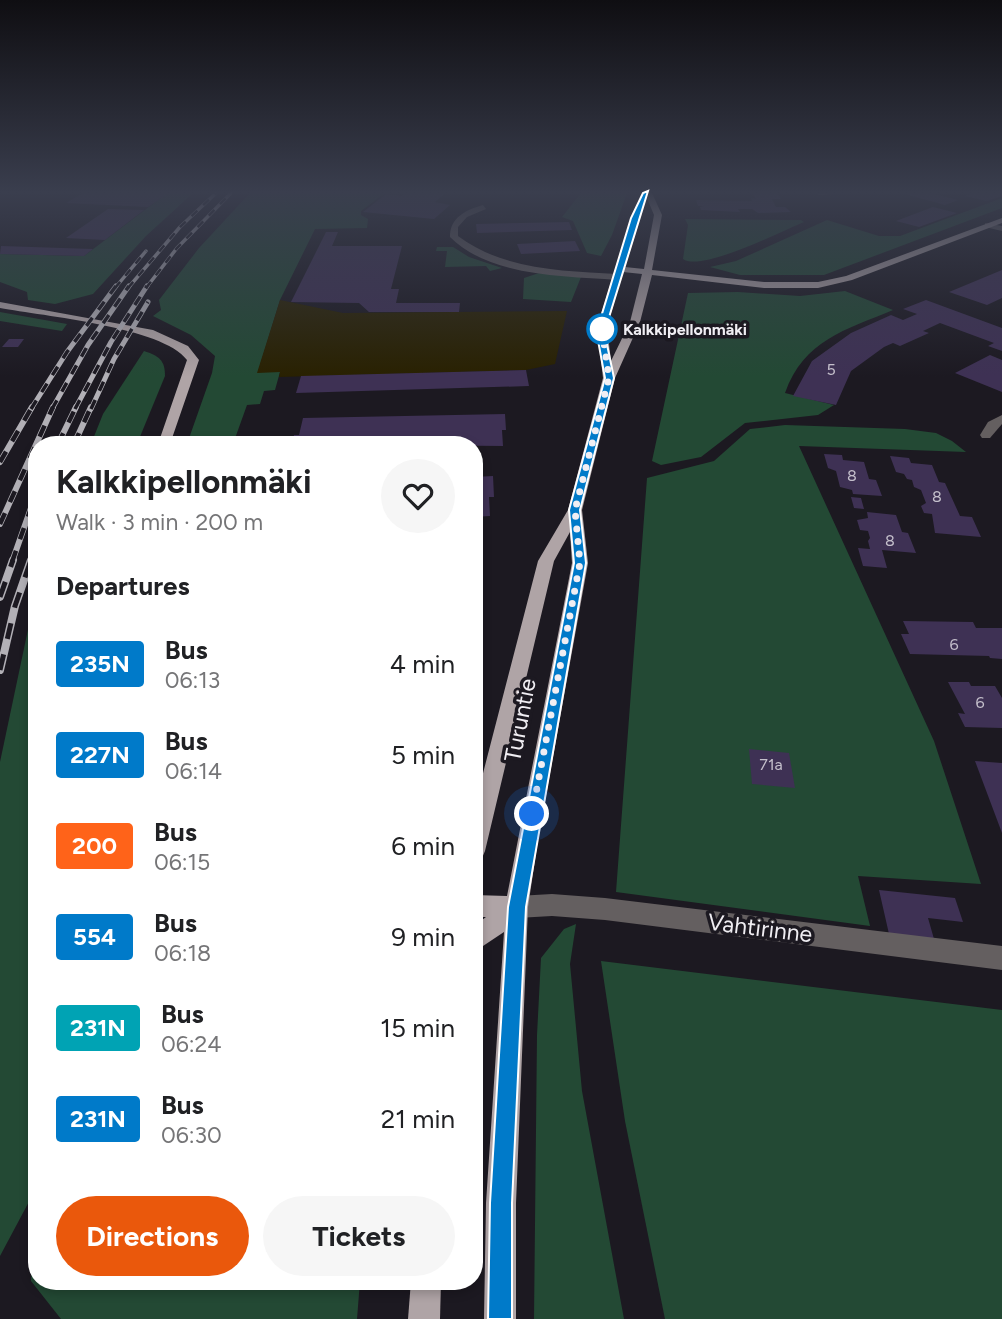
<!DOCTYPE html>
<html lang="en">
<head>
<meta charset="utf-8">
<style>
	body { margin:0; font-family:Figtree,sans-serif; background:#f6f6f6; color:#202124; height:100vh; display:flex; flex-direction:column; font-size:26px; white-space:nowrap }
	* { box-sizing:border-box; margin:0 }
	p { font-size:23px; color:#757577 }
	.icon { flex:none; width:38px; height:38px; fill:none; stroke:currentColor; stroke-width:2; stroke-linecap:round; stroke-linejoin:round }
	.map { position:relative; flex:1; overflow:hidden }
	.sheet { position:absolute; left:28px; top:436px; width:455px; height:854px; display:flex; flex-direction:column; background:#fff; border-radius:28px; box-shadow:0 4px 10px #0003 }
	.sheet>* { flex:none }
	.badge { padding:0 14px; border-radius:5px; font-size:24px; line-height:46px }
	.you { position:absolute; width:35px; height:35px; margin:-18px; border:5px solid #fff; border-radius:50%; background:#1a73e8; box-shadow:0 0 0 10px #1a73e833 }
	.map>.badge { position:absolute; translate:-50% -50%; box-shadow:0 0 0 4px #fff }
	h2 { padding:0 28px; font-size:26px; line-height:63px }
	.round { display:grid; place-items:center; flex:none; width:74px; height:74px; border-radius:37px; background:#f6f6f6 }
	.summary { display:flex; align-items:center; justify-content:space-between; height:119px; padding:0 28px }
	h1 { font-size:33px; font-weight:700; line-height:52px }
	.cta { display:flex; gap:14px; margin-top:auto; padding:14px 28px }
	.cta a { flex:1; height:80px; border-radius:42px; background:#ea580c; color:#fff; font-size:28px; font-weight:700; line-height:80px; text-align:center }
	.cta a+a { background:#f6f6f6; color:#202124 }
	ul { padding:0; list-style:none }
	li { display:flex; align-items:center; gap:21px; height:91px; padding:0 28px }
	li div { flex:1 }
	li b { display:block; font-size:26px }
	li em { font-style:normal }
	li .badge { min-width:77px; font-weight:700; text-align:center }
	.map>svg:first-child { display:block }
	.green { fill:#234934 }
	.sand { fill:#292101 }
	.building { fill:#3e3154 }
	.lines { fill:none; stroke-linecap:round; stroke-linejoin:round }
	.minor { fill:#645f60; fill-rule:evenodd }
	.major { fill:#afa4a6; fill-rule:evenodd }
	.rail-far3-casing { stroke:#b2b0b6; stroke-width:3.5 }
	.rail-far2-casing { stroke:#b2b0b6; stroke-width:5 }
	.rail-far1-casing { stroke:#b2b0b6; stroke-width:6 }
	.rail-casing { stroke:#b2b0b6; stroke-width:8 }
	.rail-far3 { stroke:#1c1921; stroke-width:2.5; stroke-dasharray:8; stroke-linecap:butt }
	.rail-far2 { stroke:#1c1921; stroke-width:3.5; stroke-dasharray:10; stroke-linecap:butt }
	.rail-far1 { stroke:#1c1921; stroke-width:4.5; stroke-dasharray:12; stroke-linecap:butt }
	.rail { stroke:#1c1921; stroke-width:5; stroke-dasharray:16; stroke-linecap:butt }
	.line { fill:#007ac9; stroke:#fff; stroke-width:2 }
	.walk { stroke:#f0eef3; stroke-width:7; stroke-dasharray:0 12.6 }
	.stop-dot { fill:#fff; stroke:#007ac9; stroke-width:3.5 }
	.labels { text-anchor:middle; dominant-baseline:central; stroke-width:7; stroke-linejoin:round; paint-order:stroke }
	.far-stop-label { font-size:16px; font-weight:bold; fill:#f0eef3; stroke:#1c1921; text-anchor:start }
	.number-label { font-size:16px; fill:#c4bfcb }
	.near-street-label { font-size:23px; fill:#f0eef3; stroke:#1c1921 }
</style>
</head>
<body>
<div class="map">
<svg width="1002" height="1319" viewBox="0 0 1002 1319">
	<rect width="100%" height="100%" fill="#1c1921"/>
	<g class="green">
		<polygon points="145,193 193,193 146,236 93,294 55,304 28,300 27,292 0,282 0,254 84,256 166,194"/>
		<polygon points="250,193 403,193 385,193 361,211 361,215 368,219 367,228 315,229 280,300 258,372 280,372 275,390 264,391 260,404 247,405 233,444 187,444 212,373 215,356 191,335 153,316 161,310 159,300 199,248"/>
		<polygon points="581,193 627,193 612,235 601,256 587,253 573,221 562,217"/>
		<polygon points="1002,198 1002,208 824,275 740,275 710,267 736,261 827,220 879,236 900,236"/>
		<path d="M685 219 801 220 804 222C782 231 702 272 683 259L688 225Z"/>
		<polygon points="437,247 453,247 469,257 502,268 490,271 486,266 445,267 447,251 436,251"/>
		<polygon points="539,273 581,277 571,302 523,299 524,278"/>
		<path d="M845 291 893 310C845 330 804 340 785 393L834 405 818 415 745 423 701 457 661 465 652 461 688 293 738 292 800 296Z"/>
		<polygon points="0,312 67,324 62,331 0,321"/>
		<path d="M144 351C159 356 165 360 165 376L137 444H91L103 414Z"/>
		<polygon points="785,425 905,429 936,433 952,441 966,452 799,446 934,741 981,884 858,876 870,926 616,892 647,478 714,461 750,429"/>
		<polygon points="37,587 37,1168 32,1196 0,1256 0,762"/>
		<polygon points="576,924 570,964 582,1091 624,1319 534,1319 537,1035 541,958 564,929"/>
		<polygon points="601,961 1002,1010 1002,1319 665,1319 625,1121"/>
		<polygon points="37,1249 37,1281 360,1281 357,1319 61,1319 31,1281 32,1257"/>
	</g>
	<polygon class="sand" points="280,300 343,313 567,311 555,364 526,370 279,377 280,372 257,373"/>
	<g class="building">
		<polygon points="83,193 145,193 167,194 148,207 66,203"/>
		<polygon points="406,193 445,193 435,202 450,205 434,219 363,212 386,194 402,196"/>
		<polygon points="752,193 777,193 781,199 772,199 776,207 785,207 791,212 758,213 752,209 738,209 740,212 701,210 700,207 704,206 698,206 696,200 752,201 751,198 756,199"/>
		<polygon points="901,193 930,193 958,200 945,205"/>
		<polygon points="974,193 1002,193 1002,196 987,201 965,196"/>
		<polygon points="933,207 957,213 919,227 896,221"/>
		<polygon points="108,209 144,210 105,240 66,238"/>
		<polygon points="569,222 572,230 477,233 476,224"/>
		<polygon points="326,232 338,232 332,246 402,246 391,289 399,289 396,303 460,303 459,312 369,312 359,303 291,302"/>
		<polygon points="575,241 580,251 521,254 517,244"/>
		<polygon points="1,246 93,249 84,256 0,254"/>
		<polygon points="1002,270 1002,298 987,305 949,292"/>
		<polygon points="926,300 1002,328 1002,351 988,346 994,343 940,323 923,331 929,333 900,346 893,343 884,347 851,371 836,405 793,396 812,361 851,333 891,315 903,320 917,314 903,309"/>
		<polygon points="9,339 24,339 18,347 2,347"/>
		<polygon points="990,355 1002,360 1002,392 955,373"/>
		<polygon points="526,370 529,386 296,393 301,376"/>
		<polygon points="505,414 506,430 502,430 503,446 292,444 294,435 299,435 303,418"/>
		<polygon points="824,454 842,455 843,460 864,462 869,479 876,480 882,496 853,494 852,490 840,487 836,471 828,468"/>
		<polygon points="890,456 909,458 911,463 932,465 939,482 945,483 960,516 972,517 981,537 935,533 932,514 924,513 921,506 926,503 921,490 914,487 912,480 907,479 904,474 896,472"/>
		<polygon points="493,476 494,497 489,497 490,516 474,517 474,477"/>
		<polygon points="851,497 861,498 864,509 854,508"/>
		<polygon points="867,512 896,515 902,532 908,533 916,553 882,550 887,568 863,566 858,548 870,549 868,541 870,538 868,531 860,530 857,520 868,518"/>
		<polygon points="903,621 973,622 976,628 1002,628 1002,659 990,658 989,656 910,654 901,634 909,634"/>
		<polygon points="948,682 969,682 971,686 995,686 1002,698 1002,728 965,727 958,713 965,714"/>
		<polygon points="749,749 789,753 795,788 752,784"/>
		<polygon points="975,761 1002,763 1002,833"/>
		<polygon points="879,890 955,898 963,922 928,918 934,939 889,934"/>
	</g>
	<g class="lines">
		<g class="minor">
			<polygon points="816,193 852,193 819,195"/>
			<path d="M483 205 486 209 467 217 458 227V236C503 270 563 271 617 274L622 277 617 280C564 276 490 277 450 237 450 217 466 210 483 205Z"/>
			<polygon points="985,223 1002,226 1002,231 985,227"/>
			<polygon points="1002,415 1002,424 990,438 982,438 980,435 988,422"/>
			<polygon points="552,894 605,898 1002,946 1002,970 605,920 552,916 517,918 509,915 506,907 509,899 517,896"/>
		</g>
		<g class="major">
			<path d="M643 193H652L662 215 652 270 764 282H818L846 276 1002 218V223L852 280 818 288H764L652 275 640 322 615 378 582 510 588 563 538 840 528 907 516 1203V1319H484L486 1203 504 932 474 952V926L486 917H474V895L507 896 572 563 570 532 554 561 485 851 482 858 474 861V808L538 561 568 510 603 378 597 327 631 218ZM647 198 654 215 644 269 625 267ZM623 272 642 274 630 322 611 361 607 327Z"/>
			<path d="M0 302 153 330 188 346 199 360 170 444H158L187 360C163 327 43 316 0 308Z"/>
			<polygon points="411,1281 441,1281 440,1319 408,1319"/>
		</g>
		<g class="rail-far3-casing">
			<g id="rail-far3">
				<polyline points="115,288 146,251"/>
				<polyline points="128,288 180,227 216,193"/>
				<polyline points="146,288 177,248 231,193"/>
			</g>
		</g>
		<g class="rail-far2-casing">
			<g id="rail-far2">
				<polyline points="31,409 67,352 116,286"/>
				<polyline points="52,409 88,345 129,286"/>
				<polyline points="75,409 111,342 147,286"/>
				<polyline points="91,409 114,359 148,302"/>
			</g>
		</g>
		<g class="rail-far1-casing">
			<g id="rail-far1">
				<polyline points="58,444 76,407"/>
				<polyline points="74,444 91,407"/>
				<polyline points="0,462 32,407"/>
				<polyline points="0,524 53,407"/>
				<polyline points="12,562 37,491"/>
				<polyline points="30,562 37,543"/>
			</g>
		</g>
		<g class="rail-casing">
			<g id="rail">
				<polyline points="0,597 13,560"/>
				<polyline points="0,670 15,606 31,560"/>
			</g>
		</g>
		<use href="#rail-far3" class="rail-far3"/>
		<use href="#rail-far2" class="rail-far2"/>
		<use href="#rail-far1" class="rail-far1"/>
		<use href="#rail" class="rail"/>
	</g>
	<linearGradient id="sky" x2="0" y2="1"><stop stop-color="#0f0e12"/><stop offset="0.51" stop-color="#3a3e4e"/><stop offset="1" stop-color="#3a3e4e" stop-opacity="0"/></linearGradient>
	<rect width="1002" height="377" fill="url(#sky)"/>
	<polygon class="line" points="648,191 606,327 605,335 614,378 580,510 586,563 526,907 512,1203 512,1319 488,1319 490,1203 508,907 574,563 569,510 605,378 597,335 598,327 631,218 643,193"/>
	<g class="lines">
		<polyline class="walk" points="532,814 580,563 575,510 609,378 602,329"/>
	</g>
	<circle class="stop-dot" cx="602" cy="329" r="14"/>
	<g class="labels">
		<g class="far-stop-label">
			<text x="623" y="329">Kalkkipellonmäki</text>
		</g>
		<g class="number-label">
			<text x="831" y="369">5</text>
			<text x="852" y="475">8</text>
			<text x="937" y="496">8</text>
			<text x="890" y="540">8</text>
			<text x="954" y="644">6</text>
			<text x="980" y="702">6</text>
			<text x="771" y="764">71a</text>
		</g>
		<g class="near-street-label">
			<text transform="translate(520 720) rotate(-79)">Turuntie</text>
			<text transform="translate(760 928) rotate(7)">Vahtirinne</text>
		</g>
	</g>
</svg>
<div class="you" style="left:532px;top:814px"></div>
<section class="sheet">
<div class="summary"><div><h1>Kalkkipellonmäki</h1><p>Walk · 3 min · 200 m</p></div><a class="round"><svg class="icon" aria-label="heart" viewBox="0 0 24 24"><path d="M12 20l-8-8c-3-5 5-10 8-4 3-6 11-1 8 4z"/></svg></a></div>
<h2>Departures</h2>
<ul>
<li><span class="badge" style="background:#007ac9;color:#fff">235N</span><div><b>Bus</b><p>06:13</p></div><em>4 min</em></li>
<li><span class="badge" style="background:#007ac9;color:#fff">227N</span><div><b>Bus</b><p>06:14</p></div><em>5 min</em></li>
<li><span class="badge" style="background:#ff6319;color:#fff">200</span><div><b>Bus</b><p>06:15</p></div><em>6 min</em></li>
<li><span class="badge" style="background:#007ac9;color:#fff">554</span><div><b>Bus</b><p>06:18</p></div><em>9 min</em></li>
<li><span class="badge" style="background:#00a3b4;color:#fff">231N</span><div><b>Bus</b><p>06:24</p></div><em>15 min</em></li>
<li><span class="badge" style="background:#007ac9;color:#fff">231N</span><div><b>Bus</b><p>06:30</p></div><em>21 min</em></li>
</ul>
<div class="cta"><a>Directions</a><a>Tickets</a></div>
</section>
</div>
</body>
</html>
